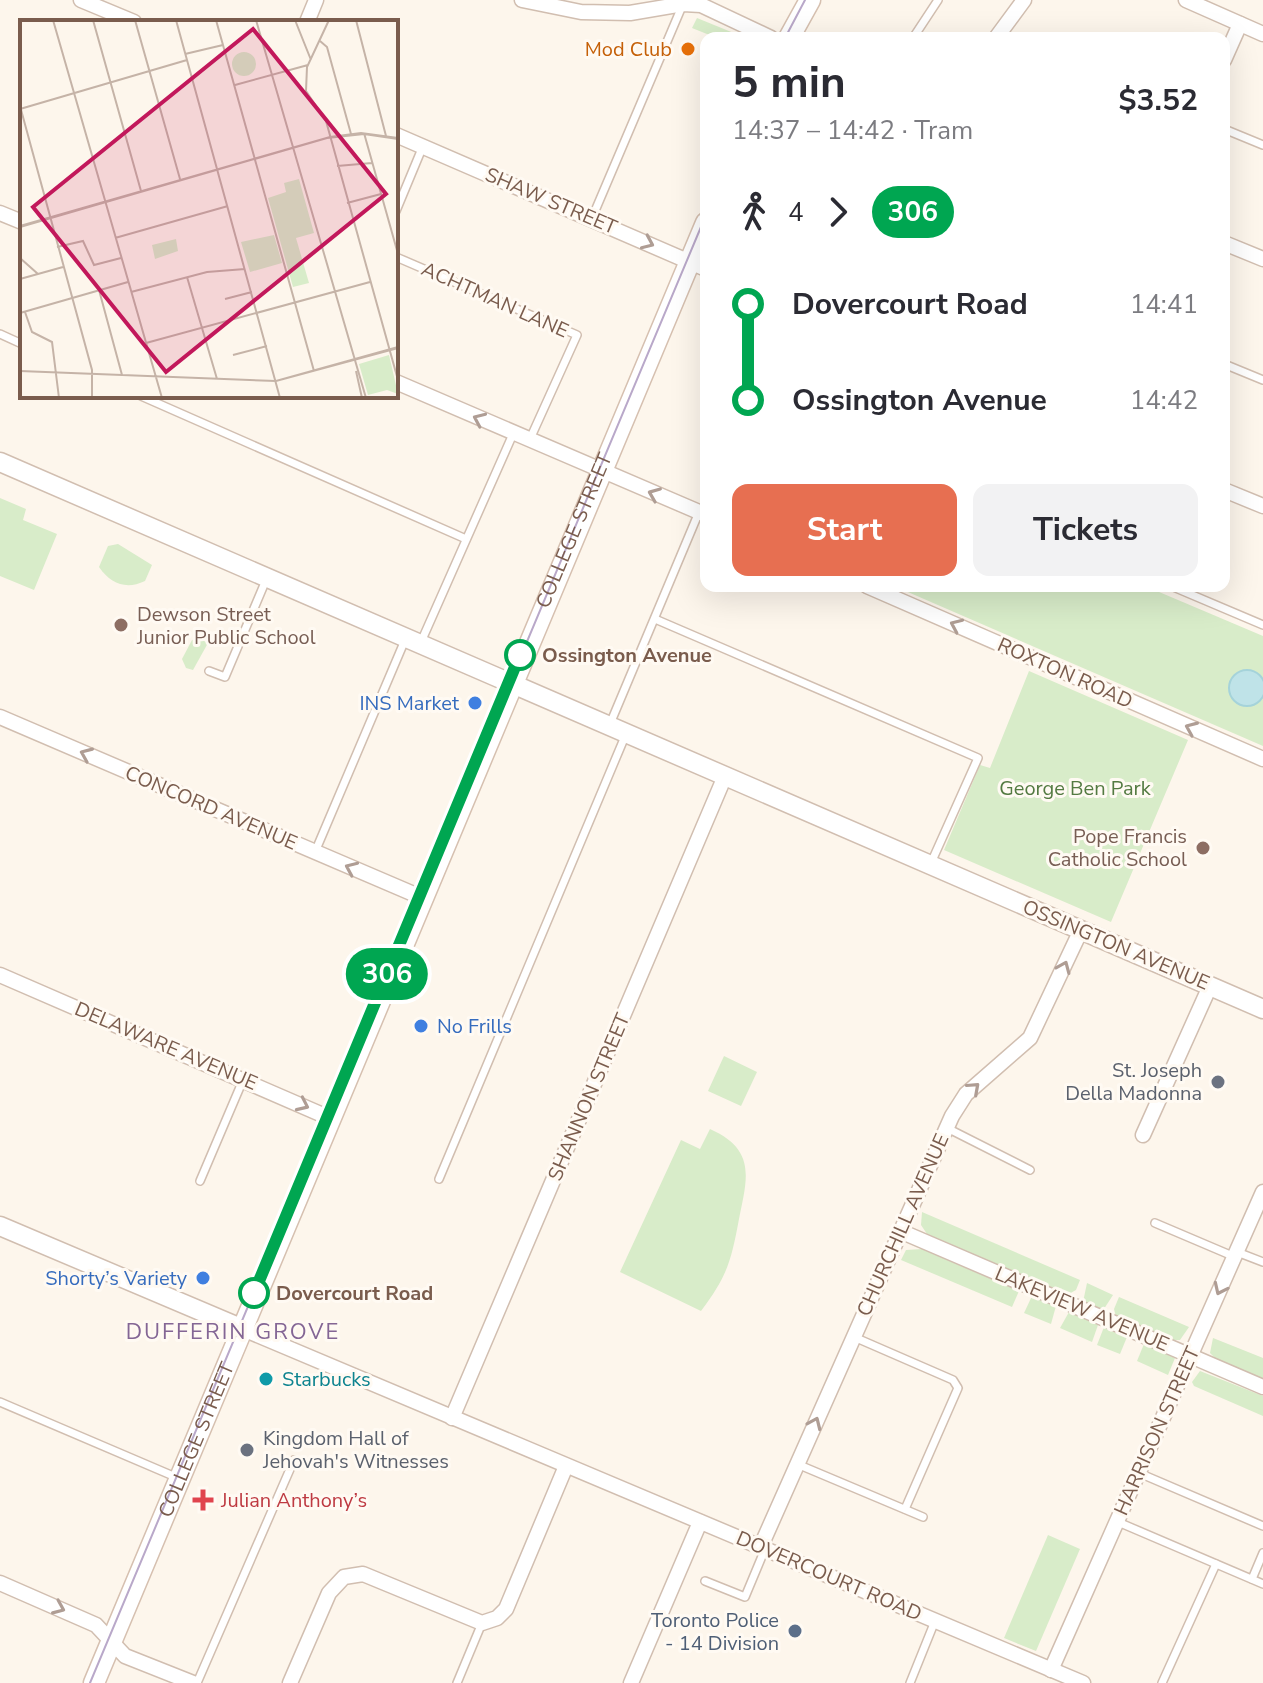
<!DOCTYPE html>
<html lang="en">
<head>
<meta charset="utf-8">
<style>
	body { margin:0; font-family:"Nunito Sans",sans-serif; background:#f2f2f3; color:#2b2b33; height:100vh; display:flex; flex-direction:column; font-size:30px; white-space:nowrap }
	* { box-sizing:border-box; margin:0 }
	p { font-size:26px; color:#7c7c81 }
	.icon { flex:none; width:44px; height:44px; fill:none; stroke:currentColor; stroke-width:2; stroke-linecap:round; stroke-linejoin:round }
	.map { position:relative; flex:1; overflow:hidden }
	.panel { position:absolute; left:700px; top:32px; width:530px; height:560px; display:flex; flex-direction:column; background:#fff; border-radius:16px; box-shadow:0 8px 32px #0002 }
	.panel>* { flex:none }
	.badge { padding:0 16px; border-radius:26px; font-size:28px; line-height:52px }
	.map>.badge { position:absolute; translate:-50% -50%; box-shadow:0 0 0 4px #fff }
	.legs { display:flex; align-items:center; gap:12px; height:88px; padding:0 32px; font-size:26px }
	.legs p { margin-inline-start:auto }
	.overview { display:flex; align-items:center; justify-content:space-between; height:136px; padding:0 32px }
	h1 { font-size:44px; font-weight:700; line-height:60px }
	.primary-button { display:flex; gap:16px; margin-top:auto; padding:16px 32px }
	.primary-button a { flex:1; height:92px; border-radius:16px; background:#e76f51; color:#fff; font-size:32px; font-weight:700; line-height:92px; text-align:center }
	.primary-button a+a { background:#f2f2f3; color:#2b2b33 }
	ul { padding:0 32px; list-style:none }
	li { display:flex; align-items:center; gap:28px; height:96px; font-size:30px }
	li i { display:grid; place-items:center; width:12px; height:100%; margin:0 10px; background:currentColor }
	li i::after { content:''; width:20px; height:20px; margin:-10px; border:6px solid; border-radius:50%; background:#fff }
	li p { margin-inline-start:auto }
	li:first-child i { background:linear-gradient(#0000 50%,currentColor 0) }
	li:last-child i { background:linear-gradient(currentColor 50%,#0000 0) }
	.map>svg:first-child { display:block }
	.green { fill:#d8ecc9 }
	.water { fill:#bfe3e8; stroke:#a5d3da; stroke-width:2 }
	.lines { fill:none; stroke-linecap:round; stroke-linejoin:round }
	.service-casing { stroke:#d1beb0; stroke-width:10 }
	.minor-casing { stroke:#d1beb0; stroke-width:17 }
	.tertiary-casing { stroke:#d1beb0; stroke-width:21 }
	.secondary-casing { stroke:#d6c0b0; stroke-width:23 }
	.service { stroke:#fff; stroke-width:7 }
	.minor { stroke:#fff; stroke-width:14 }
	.tertiary { stroke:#fff; stroke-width:18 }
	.secondary { stroke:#fff; stroke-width:20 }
	.tram { stroke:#b9a8c9; stroke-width:2 }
	.oneway { stroke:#af9d94 }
	.line-1-casing { stroke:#fff; stroke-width:18 }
	.line-1 { stroke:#00a651; stroke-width:12 }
	.food-dot { fill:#e8710a; stroke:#fffaf3; stroke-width:3 }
	.education-dot { fill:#8d6e63; stroke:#fffaf3; stroke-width:3 }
	.stop-1-dot { fill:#fff; stroke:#00a651; stroke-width:4 }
	.shop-dot { fill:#3f7fe0; stroke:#fffaf3; stroke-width:3 }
	.worship-dot { fill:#6b7280; stroke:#fffaf3; stroke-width:3 }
	.culture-dot { fill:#0f9aa8; stroke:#fffaf3; stroke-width:3 }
	.health-dot { fill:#e0444e; stroke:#fffaf3; stroke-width:3 }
	.service-dot { fill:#5c6f8a; stroke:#fffaf3; stroke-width:3 }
	.labels { text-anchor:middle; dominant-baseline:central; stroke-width:6; stroke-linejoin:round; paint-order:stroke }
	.food-label { font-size:20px; fill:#c56008; stroke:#fffaf3; text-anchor:end }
	.street-label { font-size:20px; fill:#7a5c4d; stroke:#fffaf3 }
	.education-label { font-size:20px; fill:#785e54; stroke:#fffaf3; text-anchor:start }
	.stop-label { font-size:20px; font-weight:bold; fill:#7a5c4d; stroke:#fffaf3; text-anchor:start }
	.shop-label { font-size:20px; fill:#366cbe; stroke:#fffaf3; text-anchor:end }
	.park-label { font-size:20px; fill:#537a41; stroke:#fffaf3 }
	.worship-label { font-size:20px; fill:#5b616d; stroke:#fffaf3; text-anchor:end }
	.culture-label { font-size:20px; fill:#0d838f; stroke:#fffaf3; text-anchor:start }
	.health-label { font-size:20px; fill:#be3a42; stroke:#fffaf3; text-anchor:start }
	.service-label { font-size:20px; fill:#4e5e75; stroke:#fffaf3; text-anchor:end }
	.neighbourhood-label { font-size:22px; letter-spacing:2px; fill:#846695; stroke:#fffaf3 }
	.inset-road { fill:none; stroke:#c5b3a7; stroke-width:2 }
	.view { fill:#c2185b; fill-opacity:0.15; stroke:#c2185b; stroke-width:4 }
	.inset-edge { fill:none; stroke:#7a5c4d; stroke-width:4 }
</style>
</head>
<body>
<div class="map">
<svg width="1263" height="1683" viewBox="0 0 1263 1683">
	<rect width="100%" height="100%" fill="#fdf6ec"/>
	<g class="green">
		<polygon points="697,18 746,38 717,38 692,28"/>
		<polygon points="0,498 26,509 23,520 57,534 34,590 0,576"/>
		<path d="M118 544 152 565 145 581C126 590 111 584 99 567L108 546Z"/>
		<polygon points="894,586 1145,586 1263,636 1263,746"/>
		<polygon points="198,638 208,643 193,670 186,668 182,659 192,640"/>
		<polygon points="1029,671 1188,740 1111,922 944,850 980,765 990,768"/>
		<polygon points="724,1056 757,1072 741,1106 708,1091"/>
		<path d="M710 1129C757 1150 747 1179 739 1219 731 1261 728 1275 701 1311L620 1272 681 1140 700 1149Z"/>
		<polygon points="922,1212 1080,1280 1076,1290 1067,1295 927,1234 921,1225"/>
		<polygon points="922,1249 1019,1291 1012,1307 901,1260 906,1250"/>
		<polygon points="1087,1283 1113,1295 1102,1312 1083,1302"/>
		<polygon points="1032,1296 1056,1306 1051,1324 1024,1313"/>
		<polygon points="1119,1297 1189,1327 1180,1340 1174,1340 1116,1317 1114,1309"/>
		<polygon points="1069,1312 1098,1325 1092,1342 1060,1328"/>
		<polygon points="1104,1327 1127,1337 1120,1354 1097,1345"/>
		<polygon points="1213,1338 1263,1358 1263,1379 1215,1358 1210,1353"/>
		<polygon points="1144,1344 1175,1358 1168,1375 1137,1361"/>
		<polygon points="1200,1371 1263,1396 1263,1416 1194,1386 1192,1382"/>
		<polygon points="1048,1535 1080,1549 1036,1651 1004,1638"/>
	</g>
	<circle class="water" cx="1247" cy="688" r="18"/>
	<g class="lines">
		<g class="service-casing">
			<g id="service">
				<polyline points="913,38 938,0"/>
				<polyline points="1224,129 1263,145"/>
				<polyline points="396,211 423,146"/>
				<polyline points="592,218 683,4"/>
				<polyline points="396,257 577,335 530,439"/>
				<polyline points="0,334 22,344"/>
				<polyline points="1224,364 1263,380"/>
				<polyline points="141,396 466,539"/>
				<polyline points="1171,586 1263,625"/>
				<polyline points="655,619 978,758 931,863"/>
				<polyline points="421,642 513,434"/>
				<polyline points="209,671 225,677 266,580"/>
				<polyline points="610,724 699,512"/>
				<polyline points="315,852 405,640"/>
				<polyline points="947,1128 1030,1170"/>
				<polyline points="439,1179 626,734"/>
				<polyline points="200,1181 243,1080"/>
				<polyline points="1155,1223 1235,1257"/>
				<polyline points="1237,1252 1263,1262"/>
				<polyline points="854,1337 953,1380 958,1388 905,1509"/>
				<polyline points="0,1402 178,1478"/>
				<polyline points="797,1464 923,1517"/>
				<polyline points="1139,1473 1263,1526"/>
				<polyline points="1118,1522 1263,1584"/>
				<polyline points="1252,1579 1263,1553"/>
				<polyline points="705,1581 745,1597 765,1549"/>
				<polyline points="197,1683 294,1460"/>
				<polyline points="457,1683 482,1623"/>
				<polyline points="910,1683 935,1621"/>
				<polyline points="1162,1683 1216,1564"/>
			</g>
		</g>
		<g class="minor-casing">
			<g id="minor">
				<polyline points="81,0 134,22"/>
				<polyline points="522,0 581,12 630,13 683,4 701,5 771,38"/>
				<polyline points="1186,0 1263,34"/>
				<polyline points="307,22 316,0"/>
				<polyline points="996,38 1024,0"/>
				<polyline points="1224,60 1240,24"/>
				<polyline points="396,135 706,269"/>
				<polyline points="0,213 22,222"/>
				<polyline points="1224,243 1263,259"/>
				<polyline points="396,382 706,515"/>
				<polyline points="1224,490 1263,506"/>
				<polyline points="867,586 1263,759"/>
				<polyline points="0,717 423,898"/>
				<polyline points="0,975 332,1119"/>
				<polyline points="1143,1135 1210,986"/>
				<polyline points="900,1231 1263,1387"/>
				<polyline points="243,1329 1083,1683"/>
				<polyline points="452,1418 725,776"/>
				<polyline points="761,1546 952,1116 966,1094 1030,1038 1081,930"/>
				<polyline points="0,1583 96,1625 125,1656 193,1683"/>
				<polyline points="1051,1670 1263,1192"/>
				<polyline points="290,1683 329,1593 344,1577 363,1574 482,1623 497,1618 506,1609 566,1466"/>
				<polyline points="631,1683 700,1522"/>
			</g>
		</g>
		<g class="tertiary-casing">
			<g id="tertiary">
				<polyline points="0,462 1263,1009"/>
				<polyline points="0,1226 243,1329"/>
			</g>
		</g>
		<g class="secondary-casing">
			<g id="secondary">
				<polyline points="789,38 810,0"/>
				<path id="s1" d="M94 1683 706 223"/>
			</g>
		</g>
		<use href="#service" class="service"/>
		<use href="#minor" class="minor"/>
		<use href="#tertiary" class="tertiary"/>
		<use href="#secondary" class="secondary"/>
		<g class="tram">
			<polyline points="785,38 805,0"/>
			<path id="s2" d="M90 1683 706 215"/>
		</g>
	</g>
	<defs><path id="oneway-chevron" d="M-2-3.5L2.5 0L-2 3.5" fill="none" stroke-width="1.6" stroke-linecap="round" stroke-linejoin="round" transform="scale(2)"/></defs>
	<g class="oneway">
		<use href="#oneway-chevron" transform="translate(648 243) rotate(24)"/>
		<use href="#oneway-chevron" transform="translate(479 419) rotate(-156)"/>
		<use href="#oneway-chevron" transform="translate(654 494) rotate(-158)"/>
		<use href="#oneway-chevron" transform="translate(956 625) rotate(-156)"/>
		<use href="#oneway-chevron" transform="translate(1191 728) rotate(-157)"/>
		<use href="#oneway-chevron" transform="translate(86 754) rotate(-157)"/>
		<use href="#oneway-chevron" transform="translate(351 868) rotate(-156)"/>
		<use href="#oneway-chevron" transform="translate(1064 967) rotate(-67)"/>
		<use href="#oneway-chevron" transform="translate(974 1088) rotate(-42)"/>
		<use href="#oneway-chevron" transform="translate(303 1105) rotate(25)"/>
		<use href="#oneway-chevron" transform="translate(1220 1289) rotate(115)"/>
		<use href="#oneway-chevron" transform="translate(815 1423) rotate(-66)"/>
		<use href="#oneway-chevron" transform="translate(59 1608) rotate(23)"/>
	</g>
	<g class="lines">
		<g class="line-1-casing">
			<polyline id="line-1" points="254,1293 520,655"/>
		</g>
		<use href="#line-1" class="line-1"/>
	</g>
	<circle class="food-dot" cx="688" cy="49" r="8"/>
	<g class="education-dot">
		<circle cx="121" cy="625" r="8"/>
		<circle cx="1203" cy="848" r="8"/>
	</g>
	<g class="stop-1-dot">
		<circle cx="520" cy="655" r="14"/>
		<circle cx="254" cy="1293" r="14"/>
	</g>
	<g class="shop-dot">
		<circle cx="475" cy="703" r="8"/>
		<circle cx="421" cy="1026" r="8"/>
		<circle cx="203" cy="1278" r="8"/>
	</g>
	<g class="worship-dot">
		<circle cx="1218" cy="1082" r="8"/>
		<circle cx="247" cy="1450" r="8"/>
	</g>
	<circle class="culture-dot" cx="266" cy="1379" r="8"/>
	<path class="health-dot" d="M199 1488h8v8h8v8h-8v8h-8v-8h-8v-8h8z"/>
	<circle class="service-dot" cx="795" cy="1631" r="8"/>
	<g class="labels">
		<g class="food-label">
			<text x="672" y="49">Mod Club</text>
		</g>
		<g class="street-label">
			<text transform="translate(551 201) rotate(23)">SHAW STREET</text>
			<text transform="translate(495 300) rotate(24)">ACHTMAN LANE</text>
			<text stroke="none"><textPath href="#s2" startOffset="1250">COLLEGE STREET</textPath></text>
			<text transform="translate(1065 673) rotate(24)">ROXTON ROAD</text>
			<text transform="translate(211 808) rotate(23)">CONCORD AVENUE</text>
			<text transform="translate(1116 945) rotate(23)">OSSINGTON AVENUE</text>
			<text transform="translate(166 1046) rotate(23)">DELAWARE AVENUE</text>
			<text transform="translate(589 1097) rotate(-67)">SHANNON STREET</text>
			<text transform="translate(903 1225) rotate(-66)">CHURCHILL AVENUE</text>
			<text transform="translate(1082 1309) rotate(23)">LAKEVIEW AVENUE</text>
			<text transform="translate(1157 1431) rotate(-66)">HARRISON STREET</text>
			<text stroke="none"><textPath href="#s1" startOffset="264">COLLEGE STREET</textPath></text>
			<text transform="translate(829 1576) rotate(23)">DOVERCOURT ROAD</text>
		</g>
		<g class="education-label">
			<text x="137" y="614">Dewson Street<tspan x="137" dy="23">Junior Public School</tspan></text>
			<text x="1187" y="836" text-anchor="end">Pope Francis<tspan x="1187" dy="23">Catholic School</tspan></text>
		</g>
		<g class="stop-label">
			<text x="542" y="655">Ossington Avenue</text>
			<text x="276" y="1293">Dovercourt Road</text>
		</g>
		<g class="shop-label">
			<text x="459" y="703">INS Market</text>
			<text x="437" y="1026" text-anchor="start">No Frills</text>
			<text x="187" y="1278">Shorty’s Variety</text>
		</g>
		<g class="park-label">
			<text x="1075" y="788">George Ben Park</text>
		</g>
		<g class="worship-label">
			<text x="1202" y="1070">St. Joseph<tspan x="1202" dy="23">Della Madonna</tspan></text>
			<text x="263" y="1438" text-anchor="start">Kingdom Hall of<tspan x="263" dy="23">Jehovah's Witnesses</tspan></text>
		</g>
		<g class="culture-label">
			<text x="282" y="1379">Starbucks</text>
		</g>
		<g class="health-label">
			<text x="221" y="1500">Julian Anthony’s</text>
		</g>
		<g class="service-label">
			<text x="779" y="1620">Toronto Police<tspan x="779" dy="23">- 14 Division</tspan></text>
		</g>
		<g class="neighbourhood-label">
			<text x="233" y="1332">DUFFERIN GROVE</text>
		</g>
	</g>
	<g transform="translate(20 20)">
		<rect width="378" height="378" fill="#fdf6ec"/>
		<path d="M212 44a12 12 0 1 1 24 0a12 12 0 1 1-24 0ZM279 159 294 213 276 218 289 263 273 267 248 178 266 172 264 163ZM254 215 262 243 230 252 221 222ZM156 219 158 231 135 239 132 225ZM369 335 378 374 367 370 348 375 339 344Z" fill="#d8ecc9"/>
		<path class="inset-road" d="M33 0 142 378M73 0 121 171M115 0 160 159M156 0 260 378M196 0 294 351M236 0 346 378M275 0 291 40M309 0 287 47 286 71 306 101 378 360M336 0 366 116M300 21 307 27 331 114M165 34 203 25M215 65 288 45M0 86 72 350V378M0 89 167 40M344 113 378 234M317 146 352 143M327 183 361 174M0 206 310 117 341 113 378 118M0 207 307 118 344 114 378 119M95 218 208 186M37 227 63 221 74 245 101 238M0 238 18 254M167 257 197 359M0 259 43 247M79 270 102 355M111 272 187 252 225 249M205 279 232 272M5 292 12 312 32 322 39 378M0 293 108 262M126 323 350 262M213 335 247 326M0 351 256 361 378 328M0 351 256 361 378 327M336 351 342 378"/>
		<path class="view" d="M233 9 366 174 146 352 13 187Z"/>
		<rect width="378" height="378" class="inset-edge"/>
	</g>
</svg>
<b class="badge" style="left:387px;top:974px;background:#00a651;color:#fff">306</b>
<section class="panel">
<div class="overview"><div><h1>5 min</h1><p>14:37 – 14:42 · Tram</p></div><b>$3.52</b></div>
<div class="legs"><svg class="icon" aria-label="walk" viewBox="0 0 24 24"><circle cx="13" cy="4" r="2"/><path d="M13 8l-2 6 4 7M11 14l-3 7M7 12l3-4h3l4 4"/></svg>4<svg class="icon" aria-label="forward" viewBox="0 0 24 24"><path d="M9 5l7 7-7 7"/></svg><b class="badge" style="background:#00a651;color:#fff">306</b></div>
<ul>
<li><i style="color:#00a651"></i><b>Dovercourt Road</b><p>14:41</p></li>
<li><i style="color:#00a651"></i><b>Ossington Avenue</b><p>14:42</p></li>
</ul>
<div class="primary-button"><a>Start</a><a>Tickets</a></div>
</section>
</div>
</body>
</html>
